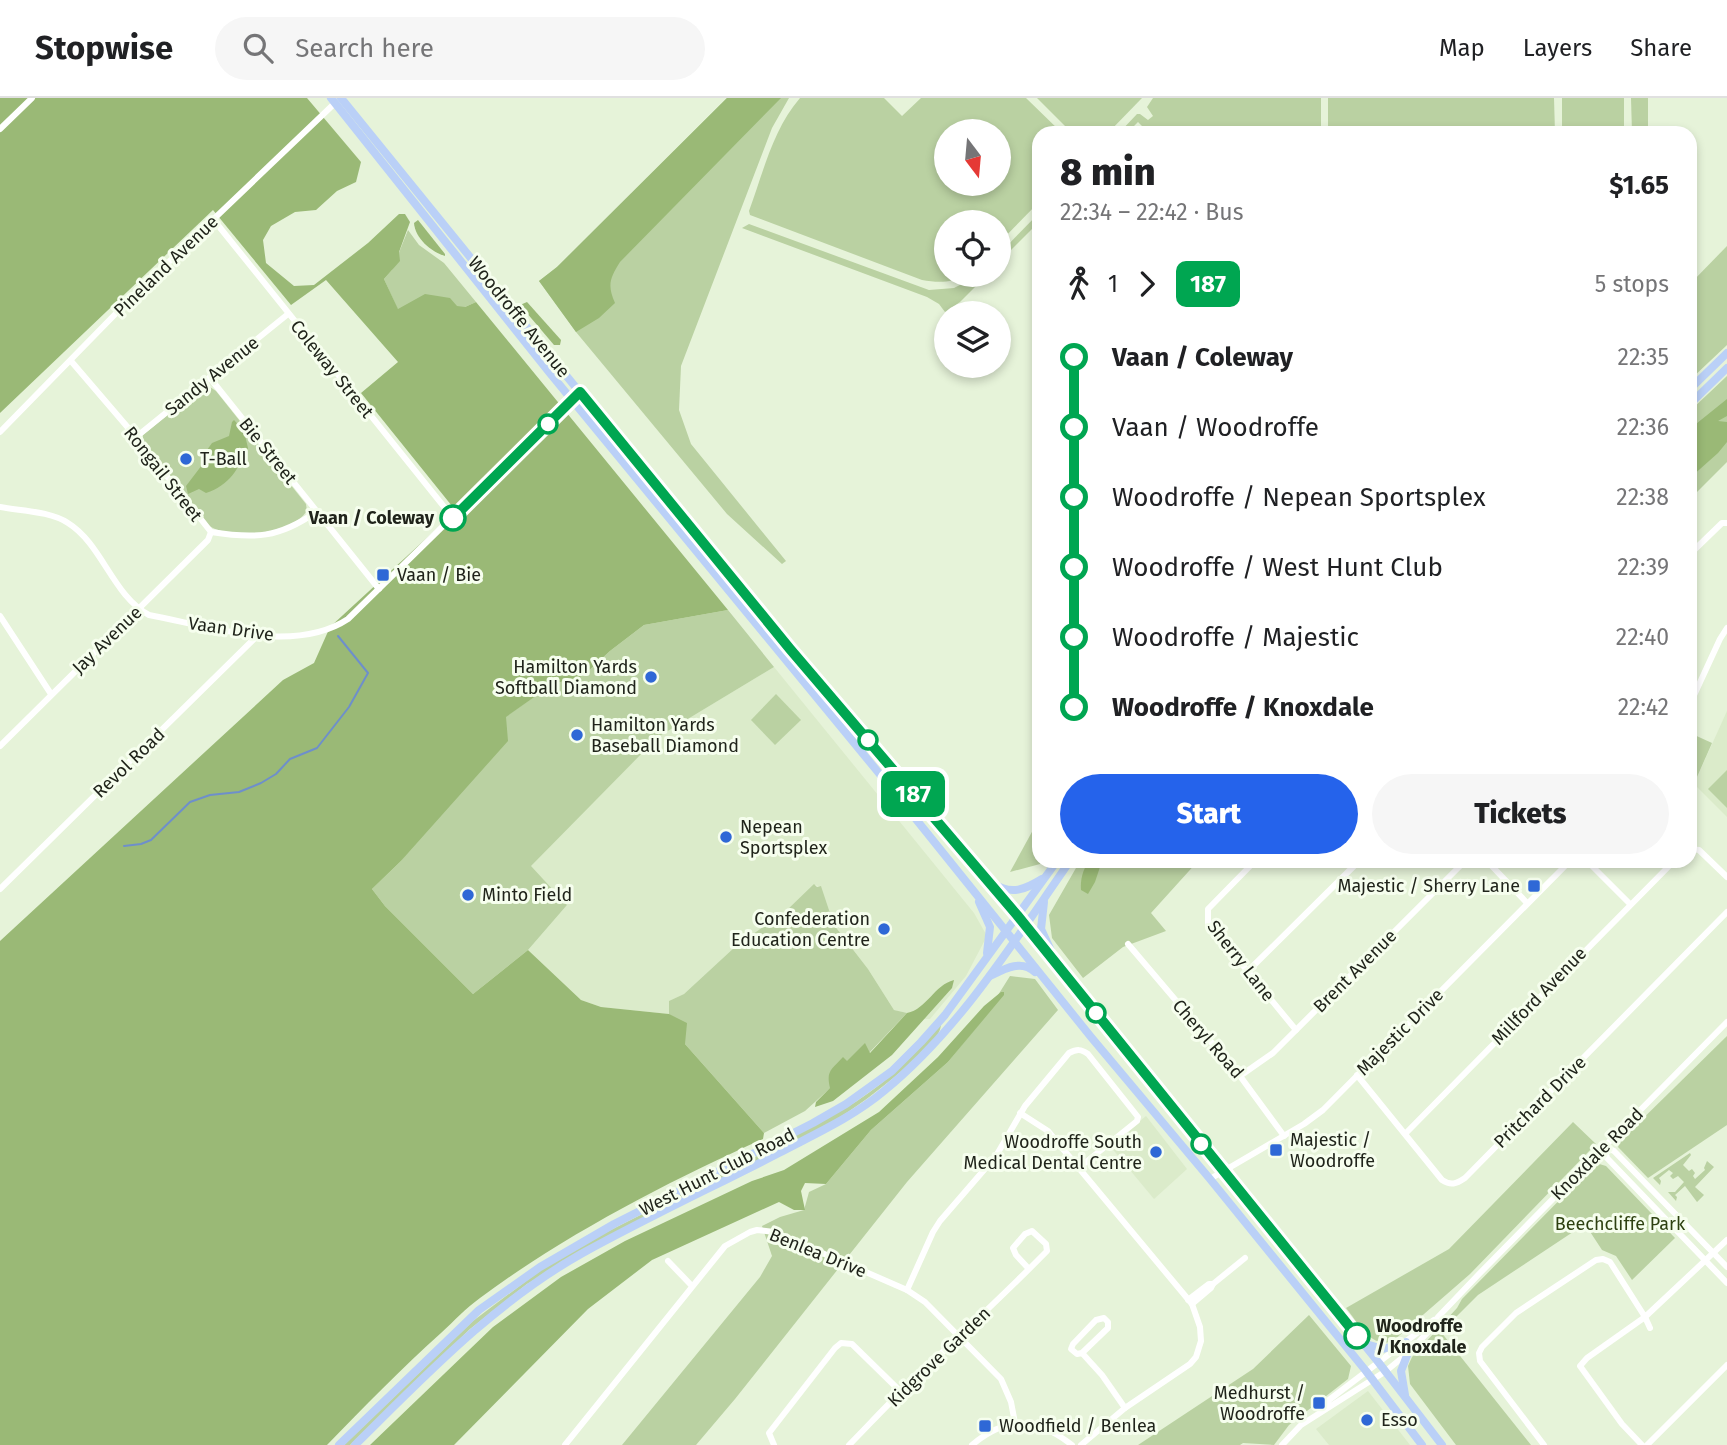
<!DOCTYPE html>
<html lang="en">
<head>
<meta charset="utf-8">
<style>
	body { margin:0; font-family:"Fira Sans",sans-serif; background:#f6f6f6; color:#202124; height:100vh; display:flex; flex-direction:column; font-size:26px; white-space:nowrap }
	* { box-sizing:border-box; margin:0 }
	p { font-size:23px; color:#757577 }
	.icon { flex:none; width:38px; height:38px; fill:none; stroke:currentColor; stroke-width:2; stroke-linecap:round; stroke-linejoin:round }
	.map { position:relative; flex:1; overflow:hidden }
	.panel { position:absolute; left:1032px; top:28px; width:665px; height:742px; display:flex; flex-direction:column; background:#fff; border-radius:21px; box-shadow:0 4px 10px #0003 }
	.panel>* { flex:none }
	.badge { padding:0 14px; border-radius:10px; font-size:24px; line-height:46px }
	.needle { width:46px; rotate:164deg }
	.tools { position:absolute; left:934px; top:21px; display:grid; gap:14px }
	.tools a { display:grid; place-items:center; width:77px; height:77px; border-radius:50%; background:#fff; box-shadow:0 4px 10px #0003; font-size:35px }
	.map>.badge { position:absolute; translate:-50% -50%; box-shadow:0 0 0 4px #fff }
	.legs { display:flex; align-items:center; gap:10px; height:77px; padding:0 28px; font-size:23px }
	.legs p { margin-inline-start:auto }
	.overview { display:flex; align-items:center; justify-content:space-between; height:119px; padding:0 28px }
	h1 { font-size:38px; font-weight:800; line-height:52px }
	.button { display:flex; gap:14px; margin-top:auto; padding:14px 28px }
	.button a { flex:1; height:80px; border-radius:42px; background:#2563eb; color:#fff; font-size:28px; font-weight:800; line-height:80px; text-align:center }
	.button a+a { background:#f6f6f6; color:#202124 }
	ul { padding:0 28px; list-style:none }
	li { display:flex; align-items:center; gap:24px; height:70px; font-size:26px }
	li i { display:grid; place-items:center; width:10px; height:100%; margin:0 9px; background:currentColor }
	li i::after { content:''; width:18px; height:18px; margin:-9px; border:5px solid; border-radius:50%; background:#fff }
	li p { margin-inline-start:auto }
	li:first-child i { background:linear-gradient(#0000 50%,currentColor 0) }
	li:last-child i { background:linear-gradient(currentColor 50%,#0000 0) }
	header { display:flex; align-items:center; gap:42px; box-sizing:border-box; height:98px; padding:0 35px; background:#fff; border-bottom:2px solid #e0e0e0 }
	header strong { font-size:33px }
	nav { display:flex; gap:38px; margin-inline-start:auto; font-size:24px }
	.search { width:490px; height:63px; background:#f6f6f6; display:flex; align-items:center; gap:18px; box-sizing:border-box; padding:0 24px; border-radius:38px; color:#757577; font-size:26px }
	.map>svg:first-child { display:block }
	.built { fill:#dbebca }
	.green { fill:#bad1a2; fill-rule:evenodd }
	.forest { fill:#9ab976 }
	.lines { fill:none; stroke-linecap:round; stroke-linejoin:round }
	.stream { stroke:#6e8fcb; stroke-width:2 }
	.minor { stroke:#fff; stroke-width:6 }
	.major { stroke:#bad0f7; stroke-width:8 }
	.line-1-casing { stroke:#fff; stroke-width:16 }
	.line-1 { stroke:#00a651; stroke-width:10 }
	.stop-1-dot { fill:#fff; stroke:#00a651; stroke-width:3.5 }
	.poi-dot { fill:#2f68d6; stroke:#f6feee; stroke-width:2.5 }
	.labels { text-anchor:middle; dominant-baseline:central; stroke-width:6; stroke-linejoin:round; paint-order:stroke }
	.street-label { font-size:18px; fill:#20241b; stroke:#f6feee }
	.poi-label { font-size:18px; fill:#20241b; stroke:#f6feee; text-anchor:start }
	.stop-label { font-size:18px; font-weight:bold; fill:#20241b; stroke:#f6feee; text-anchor:end }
	.park-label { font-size:18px; fill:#2d4010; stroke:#f6feee }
</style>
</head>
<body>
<header>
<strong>Stopwise</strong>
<div class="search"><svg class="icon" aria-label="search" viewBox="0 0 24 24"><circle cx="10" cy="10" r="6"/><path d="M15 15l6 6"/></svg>Search here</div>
<nav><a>Map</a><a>Layers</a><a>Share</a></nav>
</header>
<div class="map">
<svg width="1727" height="1347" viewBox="0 0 1727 1347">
	<rect width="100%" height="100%" fill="#e6f3d9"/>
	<g class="built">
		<polygon points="774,569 974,815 987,838 966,878 930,921 901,922 906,915 894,912 868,871 834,827 821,789 815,787 787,812 736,848 684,896 670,903 669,916 601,909 581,902 528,852 567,807 530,768 658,639"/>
		<polygon points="1727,613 1727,719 1694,686"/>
		<polygon points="1146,1018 1187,1071 1154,1101 1110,1048"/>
		<polygon points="1368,1293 1410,1347 1329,1347 1316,1331"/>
	</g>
	<g class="green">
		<polygon points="727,0 789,0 772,30 681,268 679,312 691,346 786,463 782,466 727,416 576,234 539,183 557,169"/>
		<path d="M800 0H884L902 18 921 0H1026L1062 35H1040L1039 104 999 145V124H947V177H966C952 185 938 185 922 182L750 117 749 113C763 75 773 31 800 0ZM999 33V86H947V33Z"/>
		<polygon points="1037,0 1142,0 1108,35 1072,35"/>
		<polygon points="1153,0 1321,0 1321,35 1149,35 1138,24 1127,35 1119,35 1137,16 1140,16 1148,22 1153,18 1147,9"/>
		<polygon points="1328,0 1554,0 1555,35 1328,35"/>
		<polygon points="1562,0 1624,0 1624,31 1619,34 1596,34 1595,32 1562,35"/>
		<polygon points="1631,0 1648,0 1648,35 1632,35"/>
		<polygon points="1039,115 1039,124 999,164 999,156"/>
		<polygon points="749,126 929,192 954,190 979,177 987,177 960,204 945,214 939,206 927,199 742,130"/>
		<polygon points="408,132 419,147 444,165 476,204 465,209 398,212 384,181 392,172"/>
		<polygon points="1727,148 1727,247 1691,281 1691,185"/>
		<polygon points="1727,278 1727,364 1691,400 1691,312"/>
		<path d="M210 289 216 293 306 406 307 413C298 426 280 432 265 434 248 436 226 437 211 429 198 422 155 360 143 344V337L201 290Z"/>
		<polygon points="728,512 774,569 658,639 531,768 567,807 528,852 473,896 385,808 372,791 400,764 505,619 553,586 583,578 610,553 644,527"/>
		<polygon points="776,596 801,622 775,647 751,622"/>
		<polygon points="1690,635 1712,645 1694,686 1691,682"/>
		<polygon points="1727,672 1727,710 1708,691"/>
		<polygon points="1039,721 1040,763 1043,763 1040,766 1010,774"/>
		<polygon points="1080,763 1198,763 1151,815 1166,833 1123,849 1083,880 1052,840 1049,817"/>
		<polygon points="814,786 817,789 821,788 834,827 868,871 894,912 907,915 869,955 805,1013 764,1035 685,946 669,916 669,903 684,896 736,848 787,812"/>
		<polygon points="1010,878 1035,881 1058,912 907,1084 735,1301 696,1347 622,1347 760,1179 772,1158 762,1128 780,1119 804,1112 809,1094 826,1086 871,1032 948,964 983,921"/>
		<path d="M941 926C941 938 926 950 917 959 875 998 826 1033 772 1054V1050C800 1034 830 1020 857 1003 889 982 917 955 941 926Z"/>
		<polygon points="1727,938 1727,1027 1648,1080 1618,1049 1621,1042"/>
		<path d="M1573 1024 1596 1046 1470 1176 1393 1243C1371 1251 1359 1226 1346 1210L1449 1151Z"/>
		<polygon points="769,1052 769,1056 527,1186 470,1231 350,1347 344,1347 473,1223 546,1168 601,1137"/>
		<polygon points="1690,1055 1691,1057 1683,1067 1689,1073 1692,1071 1695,1075 1693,1078 1695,1081 1705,1072 1704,1070 1707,1063 1714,1069 1695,1089 1704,1097 1697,1104 1685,1088 1675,1097 1677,1099 1676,1103 1668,1094 1675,1094 1684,1084 1678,1078 1673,1081 1670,1078 1673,1075 1669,1072 1659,1080 1661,1083 1660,1087 1653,1080"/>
		<polygon points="1596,1065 1606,1068 1675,1140 1632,1182 1616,1158 1602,1152 1585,1126 1478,1197 1441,1234 1531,1347 1456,1347 1410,1286 1408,1268 1412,1259 1457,1210 1462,1201"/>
		<polygon points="1309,1217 1351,1268 1348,1281 1289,1327 1274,1347 1243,1345 1240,1347 1138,1347 1253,1271"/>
	</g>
	<g class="forest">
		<path d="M0 0H307L361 64 356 84 337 93 316 112 295 114 271 128 263 142 266 165 294 188 314 187 368 145 399 116H405L410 124 399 154 400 163 384 181 398 211 425 196 450 200 457 208 465 209 476 204 728 512 644 527 610 553 583 578 553 586 506 619 508 643 400 764 372 791 385 808 473 896 528 852 581 902 601 909 669 916 687 925 685 946 764 1035 763 1041C669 1083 563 1138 480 1200 466 1210 454 1223 441 1235 401 1271 364 1309 327 1347H0V843L283 582 314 565 330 529 456 413 361 295 398 264 326 182 291 207 213 112 0 315Z"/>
		<path d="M727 0H781L620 164C610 180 607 187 615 205L599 220 576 234 539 183 557 169Z"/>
		<path d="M418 122 445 156V158C431 154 415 140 414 125Z"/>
		<polygon points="527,204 561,242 560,247 554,247 520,207"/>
		<polygon points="1727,301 1727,318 1718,323 1727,324 1727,344 1718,355 1691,379 1691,330"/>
		<path d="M234 322 244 333 248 350C238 371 230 387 206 395L199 391 188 396 186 388 202 367 207 352 212 345 229 338 232 324Z"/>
		<path d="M1089 763H1102L1095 784 1088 796 1081 792C1080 782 1083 771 1089 763Z"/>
		<path d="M954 882 952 890 892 957 833 1003 815 1009 816 1004 830 990C826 973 831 972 843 959L847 963 865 945 870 955 907 915C927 911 934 887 954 882Z"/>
		<polygon points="1001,894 1004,894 1004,897 948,964 871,1032 826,1086 805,1085 801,1093 805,1112 794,1112 779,1104 652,1162 588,1211 454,1347 370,1347 493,1229 561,1179 625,1143 752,1083 784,1072 879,1014 938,959 984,908"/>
	</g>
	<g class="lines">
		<polyline class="stream" points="124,748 141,746 151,742 190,704 210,697 239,694 261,685 276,676 290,661 317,650 349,609 368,575 338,538"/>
		<g class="minor">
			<polyline points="0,31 32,0"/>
			<polyline points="213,121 453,420"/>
			<path d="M71 263 136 339 211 434C255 441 279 440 316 414"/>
			<polyline points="210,280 379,491"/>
			<polyline points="0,334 130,201 335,5"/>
			<polyline points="136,339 288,216"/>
			<path d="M0 409C21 413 50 413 68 425 102 446 113 498 149 517 209 528 294 557 348 521L580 294"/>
			<polyline points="1690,456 1722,425 1727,425"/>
			<polyline points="0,518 51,596"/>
			<polyline points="1690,606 1720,541 1727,530"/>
			<polyline points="0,648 208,442 211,434"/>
			<polyline points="1690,751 1699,752 1727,779"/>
			<polyline points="1255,763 1208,811 1208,825 1296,932"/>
			<polyline points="1487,763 1527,805"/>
			<polyline points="1587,763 1630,806"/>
			<polyline points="0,791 257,538"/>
			<polyline points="1128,846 1240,978 1284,1038"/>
			<polyline points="1248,873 1359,763"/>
			<path d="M1357 977 1442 1082C1451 1088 1456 1086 1465 1080L1727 814"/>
			<polyline points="1240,978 1273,955 1465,763"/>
			<polyline points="1020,1015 1048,1033 1192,1206 1200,1229 1201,1243 1196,1259 1190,1266 1125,1310 1081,1347"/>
			<polyline points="1406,1035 1674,763"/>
			<polyline points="1604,1048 1607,1060 1727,1185"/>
			<polyline points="1604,1048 1614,1053 1727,1169"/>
			<polyline points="1210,1081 1304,1026 1323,1012 1570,763"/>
			<polyline points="668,1163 692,1188"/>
			<polyline points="1213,1186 1245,1160"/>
			<path d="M907 1192 933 1134 940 1123 996 1058 1025 1008 1069 955C1077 951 1081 951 1088 956L1138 1019 1137 1023 1080 1069"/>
			<polyline points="1188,1202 1209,1186 1213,1186 1211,1190 1192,1206"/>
			<polyline points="1082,1255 1108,1230 1108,1224 1104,1220 1096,1222 1073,1246 1071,1251 1077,1256 1082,1255 1102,1277 1125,1310"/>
			<polyline points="1325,1310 1329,1302 1434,1222"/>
			<polyline points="565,1347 725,1148 750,1134 757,1132 774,1134 907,1192 925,1204 1001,1281 1011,1304 1015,1325"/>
			<polyline points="774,1347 769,1335 835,1250 841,1245 852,1246 901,1294"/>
			<path d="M849 1347C867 1329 884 1310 902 1293 950 1246 1000 1201 1047 1153L1046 1146 1032 1133 1025 1136 1013 1150 1016 1157 1029 1171"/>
			<path d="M972 1347C1006 1318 1036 1319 1072 1347"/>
			<polyline points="1282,1347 1301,1327 1386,1273 1408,1255 1429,1233 1438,1219 1480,1175 1727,924"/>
			<polyline points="1544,1347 1480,1263 1479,1255 1482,1249 1516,1215 1596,1162 1603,1161 1610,1164 1645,1219 1727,1142"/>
			<polyline points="1642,1347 1622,1326 1580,1268 1587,1260 1645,1219 1650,1230"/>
			<polyline points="1647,1347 1727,1267"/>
		</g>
		<g class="major">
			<polyline points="331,0 549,274 878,674 1091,939 1210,1081 1366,1273 1422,1347"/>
			<polyline points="341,0 698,440 1017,817 1379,1265 1442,1347"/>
			<polyline points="1690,291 1727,255"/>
			<polyline points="1690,306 1727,270"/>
			<path d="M993 785C1011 798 1026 791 1042 781"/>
			<polyline points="979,804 990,829 987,855"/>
			<polyline points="1044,804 1041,831 1052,855"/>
			<path d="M990 878C1004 871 1021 861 1035 874"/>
			<polyline points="1366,1246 1383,1251 1406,1244"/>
			<polyline points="1405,1297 1401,1273 1408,1255"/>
			<polyline points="339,1347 479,1212 540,1169 614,1126 813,1025 846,1006 892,973 921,944 945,917 1057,763"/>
			<path d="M355 1347C425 1278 494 1205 581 1156 646 1120 713 1089 779 1055 815 1036 853 1019 884 993 960 931 1014 843 1070 763"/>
		</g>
	</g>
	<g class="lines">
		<g class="line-1-casing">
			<polyline id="line-1" points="453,420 580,294 790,551 1017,817 1357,1238"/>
		</g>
		<use href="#line-1" class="line-1"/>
	</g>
	<g class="stop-1-dot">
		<circle cx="548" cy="326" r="9"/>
		<circle cx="453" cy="420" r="12"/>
		<circle cx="868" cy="642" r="9"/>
		<circle cx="1096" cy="915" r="9"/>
		<circle cx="1201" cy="1046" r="9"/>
		<circle cx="1357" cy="1238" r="12"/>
	</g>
	<g class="poi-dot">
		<circle cx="186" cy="361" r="7"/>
		<rect x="376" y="470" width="14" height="14" rx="3.5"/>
		<circle cx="651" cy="579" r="7"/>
		<circle cx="577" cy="637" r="7"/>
		<circle cx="726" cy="739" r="7"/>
		<rect x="1527" y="781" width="14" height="14" rx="3.5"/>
		<circle cx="468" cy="797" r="7"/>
		<circle cx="884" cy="831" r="7"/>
		<rect x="1269" y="1045" width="14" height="14" rx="3.5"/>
		<circle cx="1156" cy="1054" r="7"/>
		<rect x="1312" y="1298" width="14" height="14" rx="3.5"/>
		<circle cx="1367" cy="1322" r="7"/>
		<rect x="978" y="1321" width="14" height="14" rx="3.5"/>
	</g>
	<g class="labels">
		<g class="street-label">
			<text transform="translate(166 168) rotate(-44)">Pineland Avenue</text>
			<text transform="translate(519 219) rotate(51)">Woodroffe Avenue</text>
			<text transform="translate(332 271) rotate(51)">Coleway Street</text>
			<text transform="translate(212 278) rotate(-39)">Sandy Avenue</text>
			<text transform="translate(268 353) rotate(51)">Bie Street</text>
			<text transform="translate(163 376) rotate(52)">Rongail Street</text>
			<text transform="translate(231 531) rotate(8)">Vaan Drive</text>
			<text transform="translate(107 542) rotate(-44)">Jay Avenue</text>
			<text transform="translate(129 665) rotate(-44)">Revol Road</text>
			<text transform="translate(1241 863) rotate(52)">Sherry Lane</text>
			<text transform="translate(1355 873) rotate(-45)">Brent Avenue</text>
			<text transform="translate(1539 898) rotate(-46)">Millford Avenue</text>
			<text transform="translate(1400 934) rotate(-45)">Majestic Drive</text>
			<text transform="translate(1208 941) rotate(49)">Cheryl Road</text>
			<text transform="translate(1540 1004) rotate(-45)">Pritchard Drive</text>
			<text transform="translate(1597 1056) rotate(-45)">Knoxdale Road</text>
			<text transform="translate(717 1074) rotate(-27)">West Hunt Club Road</text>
			<text transform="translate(818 1155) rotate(22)">Benlea Drive</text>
			<text transform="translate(939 1259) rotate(-44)">Kidgrove Garden</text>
		</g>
		<g class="poi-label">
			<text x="200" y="361">T-Ball</text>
			<text x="397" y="477">Vaan / Bie</text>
			<text x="637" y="569" text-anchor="end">Hamilton Yards<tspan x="637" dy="21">Softball Diamond</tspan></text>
			<text x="591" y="627">Hamilton Yards<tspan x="591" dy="21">Baseball Diamond</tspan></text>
			<text x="740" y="729">Nepean<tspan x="740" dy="21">Sportsplex</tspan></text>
			<text x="1520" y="788" text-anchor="end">Majestic / Sherry Lane</text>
			<text x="482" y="797">Minto Field</text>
			<text x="870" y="821" text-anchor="end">Confederation<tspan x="870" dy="21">Education Centre</tspan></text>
			<text x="1290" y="1042">Majestic /<tspan x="1290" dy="21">Woodroffe</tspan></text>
			<text x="1142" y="1044" text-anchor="end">Woodroffe South<tspan x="1142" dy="21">Medical Dental Centre</tspan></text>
			<text x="1305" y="1295" text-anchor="end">Medhurst /<tspan x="1305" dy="21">Woodroffe</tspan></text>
			<text x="1381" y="1322">Esso</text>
			<text x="999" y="1328">Woodfield / Benlea</text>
		</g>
		<g class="stop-label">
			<text x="434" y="420">Vaan / Coleway</text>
			<text x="1376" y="1228" text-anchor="start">Woodroffe<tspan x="1376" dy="21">/ Knoxdale</tspan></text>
		</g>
		<g class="park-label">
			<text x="1620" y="1126">Beechcliffe Park</text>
		</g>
	</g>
</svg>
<div class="tools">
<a><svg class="needle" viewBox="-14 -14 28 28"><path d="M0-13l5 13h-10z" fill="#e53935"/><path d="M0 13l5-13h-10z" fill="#757577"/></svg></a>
<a><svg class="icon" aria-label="locate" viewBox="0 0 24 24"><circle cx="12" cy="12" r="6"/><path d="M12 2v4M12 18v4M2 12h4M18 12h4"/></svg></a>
<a><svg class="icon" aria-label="layers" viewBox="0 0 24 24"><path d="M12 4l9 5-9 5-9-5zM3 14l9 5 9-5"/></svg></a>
</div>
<b class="badge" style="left:913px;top:696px;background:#00a651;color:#fff">187</b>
<section class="panel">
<div class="overview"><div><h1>8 min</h1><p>22:34 – 22:42 · Bus</p></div><b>$1.65</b></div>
<div class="legs"><svg class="icon" aria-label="walk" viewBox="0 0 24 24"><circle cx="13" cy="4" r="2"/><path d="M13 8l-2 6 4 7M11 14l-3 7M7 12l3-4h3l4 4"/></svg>1<svg class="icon" aria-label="forward" viewBox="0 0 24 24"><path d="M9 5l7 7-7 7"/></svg><b class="badge" style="background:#00a651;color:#fff">187</b><p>5 stops</p></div>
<ul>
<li><i style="color:#00a651"></i><b>Vaan / Coleway</b><p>22:35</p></li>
<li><i style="color:#00a651"></i><span>Vaan / Woodroffe</span><p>22:36</p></li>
<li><i style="color:#00a651"></i><span>Woodroffe / Nepean Sportsplex</span><p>22:38</p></li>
<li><i style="color:#00a651"></i><span>Woodroffe / West Hunt Club</span><p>22:39</p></li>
<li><i style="color:#00a651"></i><span>Woodroffe / Majestic</span><p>22:40</p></li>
<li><i style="color:#00a651"></i><b>Woodroffe / Knoxdale</b><p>22:42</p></li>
</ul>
<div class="button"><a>Start</a><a>Tickets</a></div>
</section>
</div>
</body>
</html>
